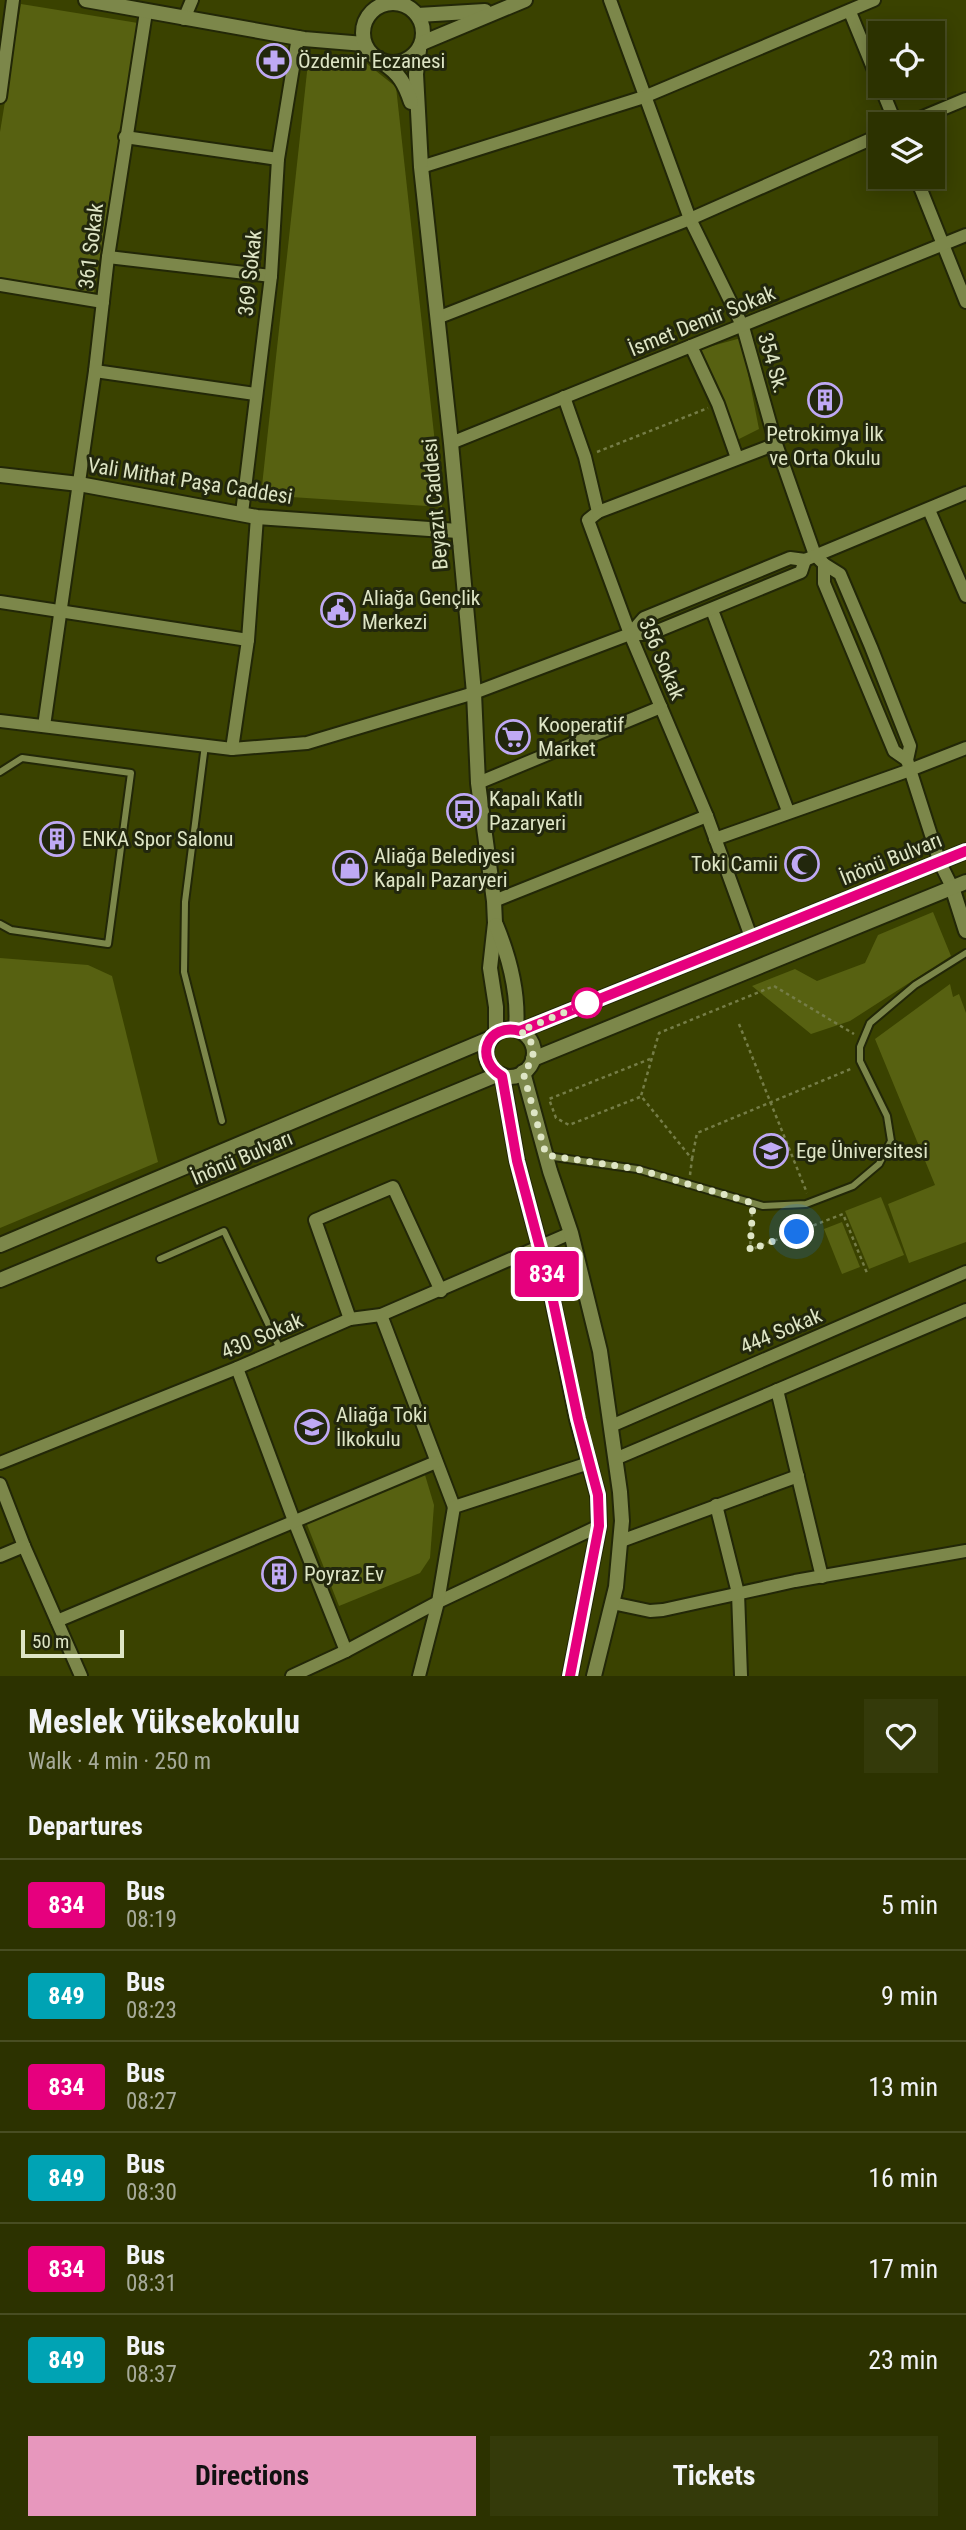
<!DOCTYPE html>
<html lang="en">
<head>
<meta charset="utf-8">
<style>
	body { margin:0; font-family:"Roboto Condensed",sans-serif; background:#343a0a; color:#f1f3f6; height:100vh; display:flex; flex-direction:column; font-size:26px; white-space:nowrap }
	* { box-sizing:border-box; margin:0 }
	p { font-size:23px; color:#a6aa99 }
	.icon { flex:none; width:38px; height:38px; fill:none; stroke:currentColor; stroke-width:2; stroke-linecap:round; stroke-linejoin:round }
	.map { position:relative; height:1676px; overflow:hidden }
	.side { display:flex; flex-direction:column; background:#2c3200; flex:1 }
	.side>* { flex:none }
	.badge { padding:0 14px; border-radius:5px; font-size:24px; line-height:46px }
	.buttons { position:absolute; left:868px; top:21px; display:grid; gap:14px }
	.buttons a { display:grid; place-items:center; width:77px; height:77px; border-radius:0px; background:#2c3200; box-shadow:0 4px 18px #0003,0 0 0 2px #484d22; font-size:35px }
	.scale { position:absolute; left:21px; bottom:18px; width:103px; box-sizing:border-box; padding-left:7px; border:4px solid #dee5c5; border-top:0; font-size:19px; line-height:24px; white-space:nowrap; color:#dee5c5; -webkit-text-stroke:5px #22270d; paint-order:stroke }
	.you { position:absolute; width:35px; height:35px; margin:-18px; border:5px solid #fff; border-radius:50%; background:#1a73e8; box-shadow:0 0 0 10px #1a73e833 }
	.map>.badge { position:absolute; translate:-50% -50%; box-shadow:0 0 0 4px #fff }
	h2 { padding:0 28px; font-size:26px; line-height:63px }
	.round { display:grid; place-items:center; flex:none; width:74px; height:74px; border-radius:0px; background:#343a0a }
	.summary { display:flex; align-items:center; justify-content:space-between; height:119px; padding:0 28px }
	h1 { font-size:33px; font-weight:700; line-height:52px }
	.button { display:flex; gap:14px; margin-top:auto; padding:14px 28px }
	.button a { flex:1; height:80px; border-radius:0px; background:#e797bd; color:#111; font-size:28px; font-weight:700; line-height:80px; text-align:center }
	.button a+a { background:#343a0a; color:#f1f3f6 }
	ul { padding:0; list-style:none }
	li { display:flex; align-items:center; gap:21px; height:91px; padding:0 28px; border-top:2px solid #484d22 }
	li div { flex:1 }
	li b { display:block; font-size:26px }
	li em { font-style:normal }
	li .badge { min-width:77px; font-weight:700; text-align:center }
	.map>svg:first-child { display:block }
	.green { fill:#576111 }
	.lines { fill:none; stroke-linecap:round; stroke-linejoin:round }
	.service-casing { stroke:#222707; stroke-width:10 }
	.minor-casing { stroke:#222707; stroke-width:16 }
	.tertiary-casing { stroke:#222707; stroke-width:18 }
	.path { stroke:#757d47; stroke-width:2.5; stroke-dasharray:3.5 3.5; stroke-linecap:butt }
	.service { stroke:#7c874a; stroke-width:6 }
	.minor { stroke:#7c874a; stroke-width:12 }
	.tertiary { stroke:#7c874a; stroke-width:14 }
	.line-casing { stroke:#fff; stroke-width:16 }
	.line { stroke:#e6007e; stroke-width:10 }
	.walk { stroke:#dee5c5; stroke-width:7; stroke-dasharray:0 12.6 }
	.stop-dot { fill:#fff; stroke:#e6007e; stroke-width:3.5 }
	.labels { text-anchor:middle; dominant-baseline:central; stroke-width:6; stroke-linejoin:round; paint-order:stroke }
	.poi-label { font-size:21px; fill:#dee5c5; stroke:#22270d; text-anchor:start }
	.street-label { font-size:21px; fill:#dee5c5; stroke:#22270d }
</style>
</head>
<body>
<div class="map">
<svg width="966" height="1676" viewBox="0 0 966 1676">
	<rect width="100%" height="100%" fill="#3a4200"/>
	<g class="green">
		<polygon points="21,4 138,23 94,293 0,278 0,132"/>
		<polygon points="361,59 396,87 442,507 261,495 308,63"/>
		<polygon points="741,338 759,429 737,440 701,349"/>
		<polygon points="933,912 951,956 850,1021 811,1034 752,986 795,969 817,981 865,963 878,935"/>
		<polygon points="0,958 88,965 112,976 158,1162 0,1228"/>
		<polygon points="950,984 953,997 959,994 966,1013 966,1242 909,1263 888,1204 935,1185 875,1039"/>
		<polygon points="881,1197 904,1255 869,1269 845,1211"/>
		<polygon points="842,1222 860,1267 842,1274 824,1229"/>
		<polygon points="425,1475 434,1505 430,1558 420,1573 339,1606 306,1522"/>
	</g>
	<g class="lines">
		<g class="service-casing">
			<g id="service">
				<polyline points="205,745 185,902 184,972 222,1121"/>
				<polyline points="0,772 22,758 131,773 108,944 11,930 0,924"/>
				<polyline points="547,1156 637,1169 763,1206 806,1204 853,1186 879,1164 891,1141 887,1116 860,1061 860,1047 870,1023 915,985 966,953"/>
				<polyline points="160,1259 224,1231 280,1349"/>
			</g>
		</g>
		<g class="minor-casing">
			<g id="minor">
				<polyline points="610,0 690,219 743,327 776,444 815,555 824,564 840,574 871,647 910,746 907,760 940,863 952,887"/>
				<polyline points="850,12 896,124"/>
				<polyline points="184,19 192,0"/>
				<polyline points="0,97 13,0"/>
				<polyline points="906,124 966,99"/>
				<polyline points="125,137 278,159"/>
				<polyline points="421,167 644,97 874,0"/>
				<polyline points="916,177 966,302"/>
				<polyline points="108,257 271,276"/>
				<polyline points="0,285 103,302"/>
				<polyline points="437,318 690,219 880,135"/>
				<polyline points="691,346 718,404 737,458"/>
				<polyline points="95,371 255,394"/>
				<polyline points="564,397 585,457 598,512 588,520 630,634 707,816 751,937"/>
				<polyline points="451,443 966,235"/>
				<polyline points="929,510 966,596"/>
				<polyline points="598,512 776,444"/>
				<polyline points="242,513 271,276 278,159 298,37"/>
				<polyline points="824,564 824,583 894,751 907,760"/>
				<polyline points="0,602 248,640"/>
				<polyline points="712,610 788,811"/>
				<polyline points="630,634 644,618 790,558 805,560 966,493"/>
				<polyline points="0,721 232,749 307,743 474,693 630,634 650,634 801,572 805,560"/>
				<polyline points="44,726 95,371 108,257 146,12"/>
				<polyline points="232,749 248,640 257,517"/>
				<polyline points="478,783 661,707"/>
				<polyline points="715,839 910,770 966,748"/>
				<polyline points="494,901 707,816"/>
				<polyline points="381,1315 454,1507"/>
				<polyline points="350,1319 315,1220 393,1187 441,1291"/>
				<polyline points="237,1368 294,1521 346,1651"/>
				<polyline points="777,1390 822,1577"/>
				<polyline points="611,1426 966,1272"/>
				<polyline points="615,1459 966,1310"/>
				<polyline points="0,1463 237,1368 350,1319 381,1315 571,1233"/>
				<polyline points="0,1484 24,1546 81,1676"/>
				<polyline points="716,1505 738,1593 741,1676"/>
				<polyline points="621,1541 798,1476"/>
				<polyline points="0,1556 24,1546"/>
				<polyline points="612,1603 650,1611 663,1610 795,1581 966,1551"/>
				<polyline points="57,1621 436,1462"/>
				<polyline points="292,1676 346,1651 438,1602 599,1526"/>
				<polyline points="419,1676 438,1602 454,1507 589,1463"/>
			</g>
		</g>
		<g class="tertiary-casing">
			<g id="tertiary">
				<polyline points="86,0 304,39 364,44"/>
				<circle cx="393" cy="33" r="30"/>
				<polyline points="418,15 485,11"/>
				<polyline points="422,43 525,0"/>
				<polyline points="419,50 416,74 421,167 451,443 474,693 478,783 494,901 495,923 490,968 496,1007 496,1033"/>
				<path d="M383 63C399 73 405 84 411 102"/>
				<polyline points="0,475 79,484 257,517 458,531"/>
				<polyline points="952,887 966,931"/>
				<path d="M496 925C510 959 519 993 516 1029"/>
				<circle cx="510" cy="1053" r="24"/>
				<polyline points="520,1031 966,851"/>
				<polyline points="533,1059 966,882"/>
				<polyline points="523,1072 550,1171 571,1233 600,1351 620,1492 622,1521 616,1587 594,1676"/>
				<polyline points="502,1075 517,1161 549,1282 577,1419 598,1495 599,1526 570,1676"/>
				<polyline points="0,1245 491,1038"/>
				<polyline points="0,1280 499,1074"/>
			</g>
		</g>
		<g class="path">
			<polyline points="597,452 708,408"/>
			<polyline points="739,1024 807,1193"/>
			<polyline points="640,1097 569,1125 556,1118 549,1099 650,1059"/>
			<polyline points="692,1159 697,1133 853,1068"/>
			<polyline points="690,1175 692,1159 641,1096 659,1033 774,986 854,1034"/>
			<polyline points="752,1213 750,1250 843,1214 867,1273"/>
		</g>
		<use href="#service" class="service"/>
		<use href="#minor" class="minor"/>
		<use href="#tertiary" class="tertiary"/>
	</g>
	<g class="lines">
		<g class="line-casing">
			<path id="line" d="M570 1676 599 1526 598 1495 578 1419 549 1282 517 1161 502 1076C473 1059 487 1022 520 1031L966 851"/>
		</g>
		<use href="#line" class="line"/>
		<path class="walk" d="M587 1003 520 1031C537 1041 537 1059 523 1072L546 1155 637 1169 753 1203 750 1250 797 1232"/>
	</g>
	<defs>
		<g id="pharmacy-ring" transform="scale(1.75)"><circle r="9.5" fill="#22270d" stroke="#bfa9f4" stroke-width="1.5"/><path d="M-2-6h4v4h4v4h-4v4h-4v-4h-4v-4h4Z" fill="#bfa9f4"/></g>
		<g id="building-ring" transform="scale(1.75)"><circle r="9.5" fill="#22270d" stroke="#bfa9f4" stroke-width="1.5"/><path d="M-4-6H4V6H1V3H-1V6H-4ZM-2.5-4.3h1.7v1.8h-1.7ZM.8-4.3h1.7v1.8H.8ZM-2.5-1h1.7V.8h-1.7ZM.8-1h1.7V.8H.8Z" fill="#bfa9f4"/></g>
		<g id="civic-ring" transform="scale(1.75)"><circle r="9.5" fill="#22270d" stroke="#bfa9f4" stroke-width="1.5"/><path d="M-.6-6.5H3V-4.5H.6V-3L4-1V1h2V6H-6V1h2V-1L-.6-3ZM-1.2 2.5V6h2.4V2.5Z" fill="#bfa9f4"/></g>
		<g id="supermarket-ring" transform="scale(1.75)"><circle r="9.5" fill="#22270d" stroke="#bfa9f4" stroke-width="1.5"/><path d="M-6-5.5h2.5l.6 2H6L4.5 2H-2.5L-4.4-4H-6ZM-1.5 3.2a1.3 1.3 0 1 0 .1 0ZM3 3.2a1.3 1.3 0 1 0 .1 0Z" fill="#bfa9f4"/></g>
		<g id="bus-ring" transform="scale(1.75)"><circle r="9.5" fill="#22270d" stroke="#bfa9f4" stroke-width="1.5"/><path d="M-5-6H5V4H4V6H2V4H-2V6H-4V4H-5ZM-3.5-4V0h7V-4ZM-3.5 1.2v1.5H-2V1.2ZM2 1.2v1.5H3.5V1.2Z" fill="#bfa9f4"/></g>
		<g id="mosque-ring" transform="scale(1.75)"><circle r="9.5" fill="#22270d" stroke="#bfa9f4" stroke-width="1.5"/><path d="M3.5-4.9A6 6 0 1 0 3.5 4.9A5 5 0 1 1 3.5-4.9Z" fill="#bfa9f4"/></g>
		<g id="shop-ring" transform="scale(1.75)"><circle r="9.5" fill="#22270d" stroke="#bfa9f4" stroke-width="1.5"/><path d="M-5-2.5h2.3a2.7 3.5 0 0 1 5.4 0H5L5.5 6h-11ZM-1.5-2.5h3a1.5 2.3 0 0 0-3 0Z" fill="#bfa9f4"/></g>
		<g id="university-ring" transform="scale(1.75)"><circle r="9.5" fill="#22270d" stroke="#bfa9f4" stroke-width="1.5"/><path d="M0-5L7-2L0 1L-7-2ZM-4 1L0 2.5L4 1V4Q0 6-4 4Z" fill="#bfa9f4"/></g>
		<g id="school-ring" transform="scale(1.75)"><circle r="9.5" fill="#22270d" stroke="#bfa9f4" stroke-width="1.5"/><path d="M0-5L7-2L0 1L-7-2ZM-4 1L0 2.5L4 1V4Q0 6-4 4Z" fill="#bfa9f4"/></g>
	</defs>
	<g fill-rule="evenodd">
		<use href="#pharmacy-ring" x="274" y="61"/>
		<use href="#building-ring" x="825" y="400"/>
		<use href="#civic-ring" x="338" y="610"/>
		<use href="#supermarket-ring" x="513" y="737"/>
		<use href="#bus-ring" x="464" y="811"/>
		<use href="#building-ring" x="57" y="839"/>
		<use href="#mosque-ring" x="802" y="864"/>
		<use href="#shop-ring" x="350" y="868"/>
		<use href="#university-ring" x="771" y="1151"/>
		<use href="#school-ring" x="312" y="1427"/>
		<use href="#building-ring" x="279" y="1574"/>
	</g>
	<circle class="stop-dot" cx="587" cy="1003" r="14"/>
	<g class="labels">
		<g class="poi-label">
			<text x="298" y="61">Özdemir Eczanesi</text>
			<text x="825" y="434" text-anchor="middle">Petrokimya İlk<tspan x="825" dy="24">ve Orta Okulu</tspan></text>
			<text x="362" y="598">Aliağa Gençlik<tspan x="362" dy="24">Merkezi</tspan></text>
			<text x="538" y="725">Kooperatif<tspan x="538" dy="24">Market</tspan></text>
			<text x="489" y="799">Kapalı Katlı<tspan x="489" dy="24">Pazaryeri</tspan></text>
			<text x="82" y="839">ENKA Spor Salonu</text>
			<text x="374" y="856">Aliağa Belediyesi<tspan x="374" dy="24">Kapalı Pazaryeri</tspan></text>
			<text x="778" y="864" text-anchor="end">Toki Camii</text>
			<text x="796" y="1151">Ege Üniversitesi</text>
			<text x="336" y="1415">Aliağa Toki<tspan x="336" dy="24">İlkokulu</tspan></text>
			<text x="304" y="1574">Poyraz Ev</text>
		</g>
		<g class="street-label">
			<text transform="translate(91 246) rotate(-83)">361 Sokak</text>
			<text transform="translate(250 273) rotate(-84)">369 Sokak</text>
			<text transform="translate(702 321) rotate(-22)">İsmet Demir Sokak</text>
			<text transform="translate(773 363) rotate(74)">354 Sk.</text>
			<text transform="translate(190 481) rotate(9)">Vali Mithat Paşa Caddesi</text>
			<text transform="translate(435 504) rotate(-95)">Beyazıt Caddesi</text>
			<text transform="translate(662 659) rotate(67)">356 Sokak</text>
			<text transform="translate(891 859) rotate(-22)">İnönü Bulvarı</text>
			<text transform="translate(242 1158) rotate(-23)">İnönü Bulvarı</text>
			<text transform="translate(781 1331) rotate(-23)">444 Sokak</text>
			<text transform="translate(262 1336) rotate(-23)">430 Sokak</text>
		</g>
	</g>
</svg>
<div class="buttons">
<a><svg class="icon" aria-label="locate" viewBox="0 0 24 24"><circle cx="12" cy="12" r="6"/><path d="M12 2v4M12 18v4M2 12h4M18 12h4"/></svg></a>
<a><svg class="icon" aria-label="layers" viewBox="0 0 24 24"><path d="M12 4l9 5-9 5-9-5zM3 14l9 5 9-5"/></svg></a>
</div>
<div class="scale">50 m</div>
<div class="you" style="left:797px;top:1232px"></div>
<b class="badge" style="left:547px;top:1274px;background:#e6007e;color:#fff">834</b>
</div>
<section class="side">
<div class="summary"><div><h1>Meslek Yüksekokulu</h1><p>Walk · 4 min · 250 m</p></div><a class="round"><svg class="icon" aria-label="heart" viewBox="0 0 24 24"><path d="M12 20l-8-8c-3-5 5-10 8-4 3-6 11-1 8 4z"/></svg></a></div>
<h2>Departures</h2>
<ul>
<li><span class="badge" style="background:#e6007e;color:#fff">834</span><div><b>Bus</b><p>08:19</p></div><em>5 min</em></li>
<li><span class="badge" style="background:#00a3b4;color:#fff">849</span><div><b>Bus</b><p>08:23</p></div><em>9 min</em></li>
<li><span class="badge" style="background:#e6007e;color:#fff">834</span><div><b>Bus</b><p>08:27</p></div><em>13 min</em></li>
<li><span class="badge" style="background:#00a3b4;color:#fff">849</span><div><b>Bus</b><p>08:30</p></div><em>16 min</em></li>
<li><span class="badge" style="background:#e6007e;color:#fff">834</span><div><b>Bus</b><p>08:31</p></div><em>17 min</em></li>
<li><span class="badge" style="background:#00a3b4;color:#fff">849</span><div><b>Bus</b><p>08:37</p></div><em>23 min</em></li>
</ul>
<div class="button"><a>Directions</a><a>Tickets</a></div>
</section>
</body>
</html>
